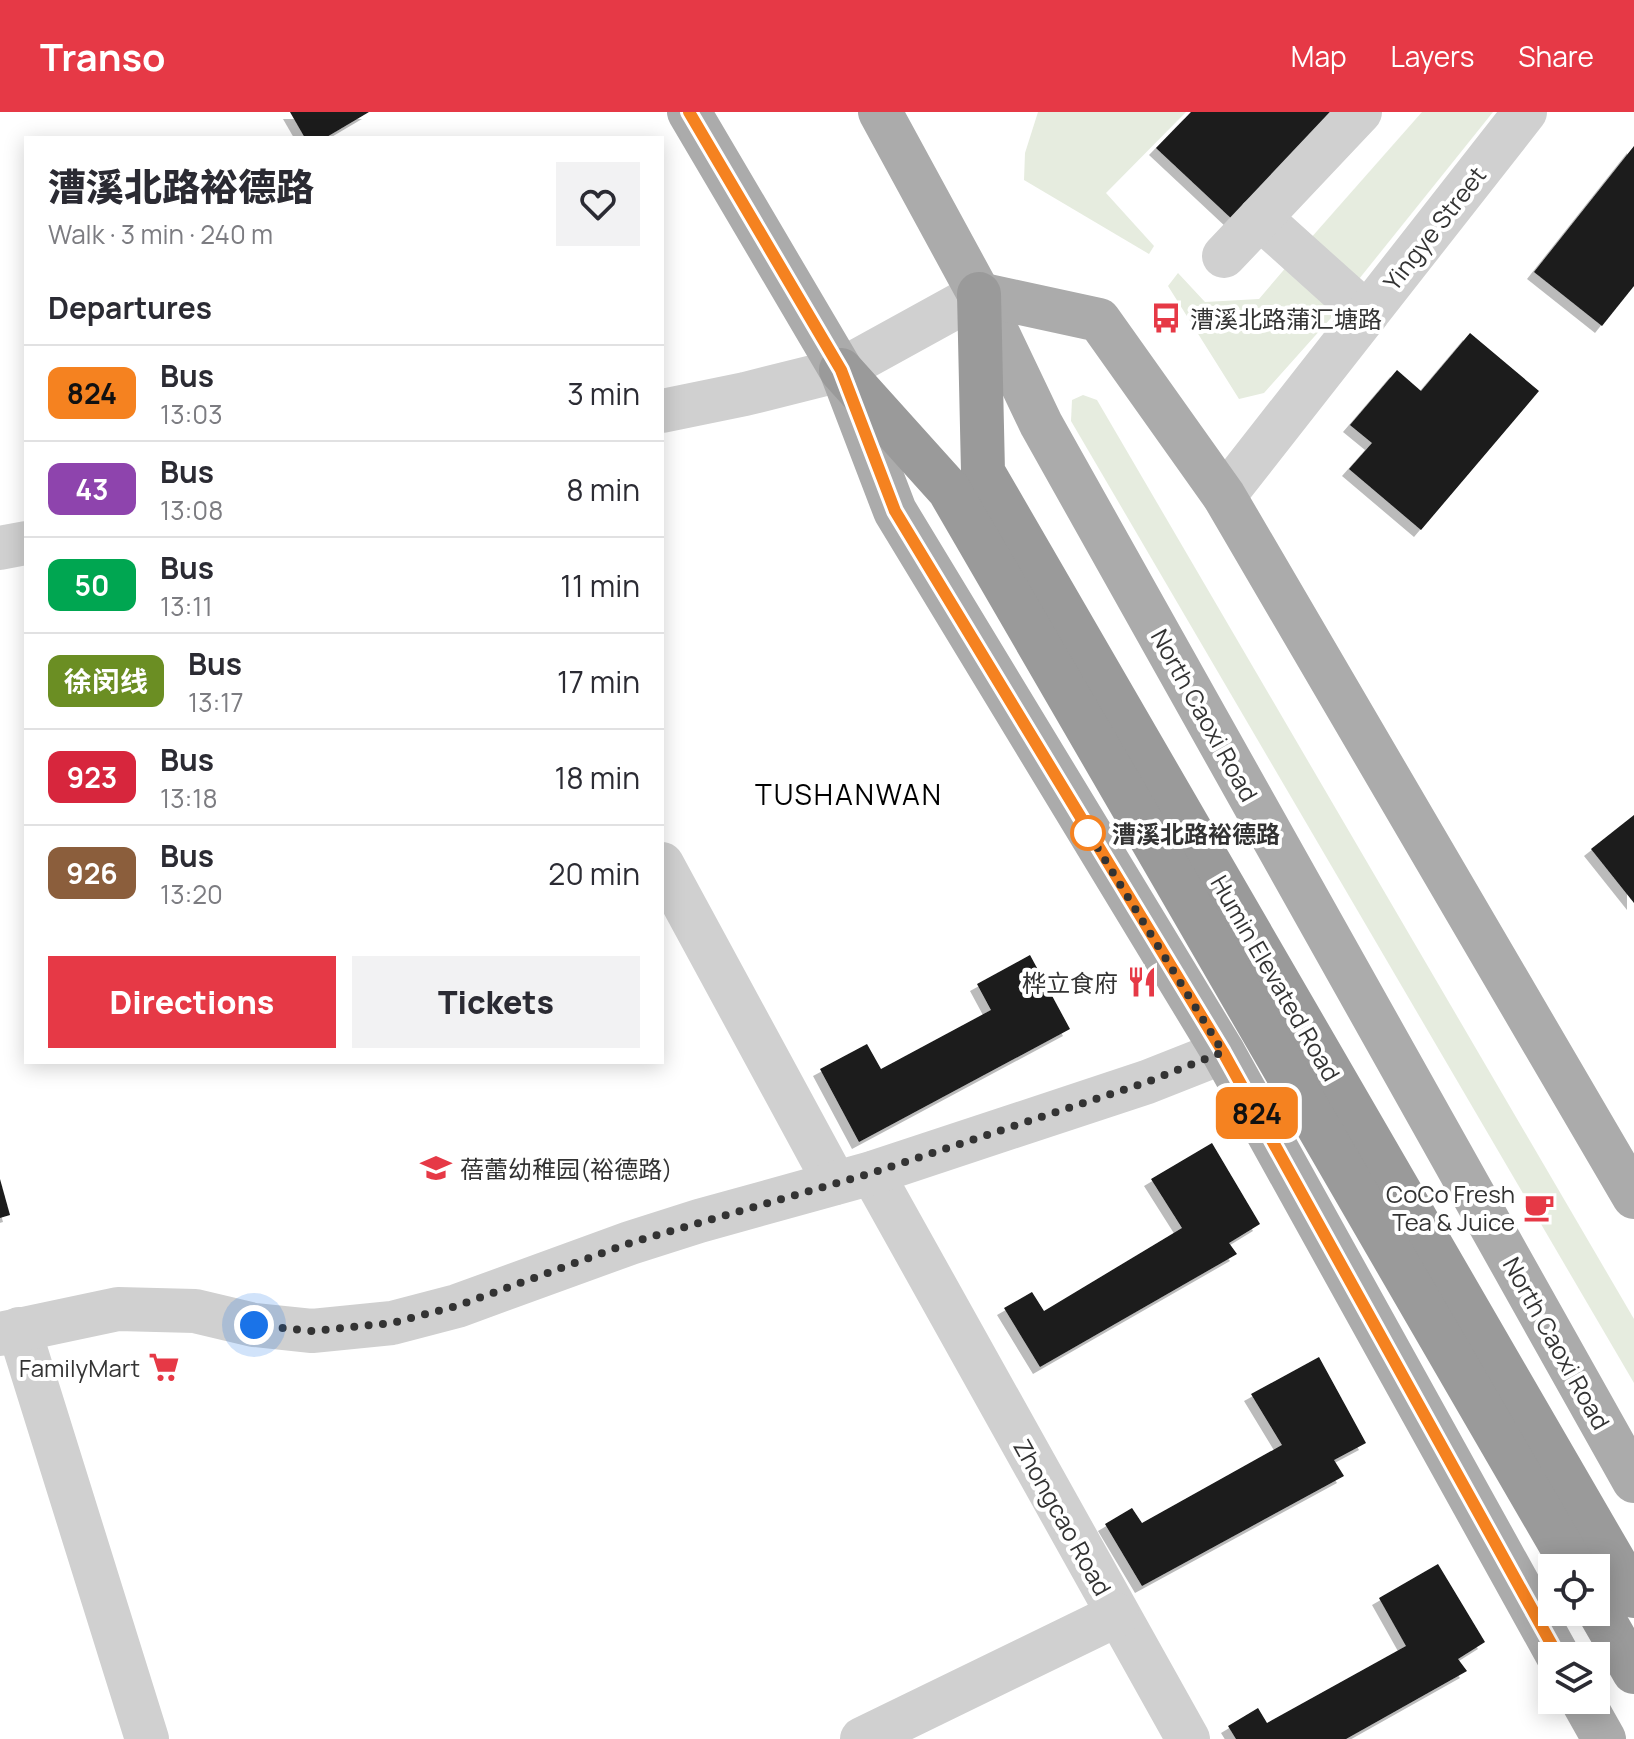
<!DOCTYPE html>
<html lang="en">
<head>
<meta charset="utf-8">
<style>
	body { margin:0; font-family:Manrope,"Noto Sans SC",sans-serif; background:#f2f2f3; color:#2b2b33; height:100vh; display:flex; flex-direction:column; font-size:30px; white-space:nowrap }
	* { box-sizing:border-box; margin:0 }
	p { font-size:26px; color:#7c7c81 }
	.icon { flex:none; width:44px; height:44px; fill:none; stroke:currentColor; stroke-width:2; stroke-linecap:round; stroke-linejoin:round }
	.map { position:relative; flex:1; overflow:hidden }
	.details { position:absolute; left:24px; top:24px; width:640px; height:928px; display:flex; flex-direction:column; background:#fff; border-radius:0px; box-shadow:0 4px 20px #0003 }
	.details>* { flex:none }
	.badge { padding:0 16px; border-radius:12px; font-size:28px; line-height:52px }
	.tools { position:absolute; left:1538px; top:1442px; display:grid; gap:16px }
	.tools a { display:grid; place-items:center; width:72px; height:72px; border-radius:0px; background:#fff; box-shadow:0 4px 20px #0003; font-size:40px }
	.you { position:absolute; width:40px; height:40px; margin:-20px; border:6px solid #fff; border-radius:50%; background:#1a73e8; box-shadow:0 0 0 12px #1a73e833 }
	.map>.badge { position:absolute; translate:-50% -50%; box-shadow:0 0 0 4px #fff }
	h2 { padding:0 24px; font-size:30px; line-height:72px }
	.round { display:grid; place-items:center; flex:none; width:84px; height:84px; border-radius:0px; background:#f2f2f3 }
	.summary { display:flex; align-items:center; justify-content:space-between; height:136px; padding:0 24px }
	h1 { font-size:38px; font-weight:800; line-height:60px }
	.action { display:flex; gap:16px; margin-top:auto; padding:16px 24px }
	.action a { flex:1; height:92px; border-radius:0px; background:#e63946; color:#fff; font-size:32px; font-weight:800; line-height:92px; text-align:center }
	.action a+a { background:#f2f2f3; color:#2b2b33 }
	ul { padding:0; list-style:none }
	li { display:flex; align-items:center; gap:24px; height:96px; padding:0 24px; border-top:2px solid #e1e1e2 }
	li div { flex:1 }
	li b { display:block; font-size:30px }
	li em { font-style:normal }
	li .badge { min-width:88px; font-weight:700; text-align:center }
	header { display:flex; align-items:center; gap:48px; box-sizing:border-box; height:112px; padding:0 40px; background:#e63946; color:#fff }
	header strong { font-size:38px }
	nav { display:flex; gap:44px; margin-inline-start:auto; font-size:28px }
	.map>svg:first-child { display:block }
	.green { fill:#e6ecdf }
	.building { fill:#1a1a1a; filter:url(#shadow) }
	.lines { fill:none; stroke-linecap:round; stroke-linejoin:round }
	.minor { stroke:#d0d0d0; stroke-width:44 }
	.major { stroke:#ababab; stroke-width:44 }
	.highway { stroke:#9a9a9a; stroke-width:44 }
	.line-casing { stroke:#fff; stroke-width:18 }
	.line { stroke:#f58220; stroke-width:12 }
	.walk { stroke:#333; stroke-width:8; stroke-dasharray:0 14.4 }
	.stop-dot { fill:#fff; stroke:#f58220; stroke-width:4 }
	.labels { text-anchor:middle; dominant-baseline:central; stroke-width:8; stroke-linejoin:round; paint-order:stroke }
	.street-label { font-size:24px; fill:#333; stroke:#fff }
	.poi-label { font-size:24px; fill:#333; stroke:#fff; text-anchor:end }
	.stop-label { font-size:24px; font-weight:bold; fill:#333; stroke:#fff; text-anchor:start }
	.quarter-label { font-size:28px; letter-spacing:2px; fill:#000; stroke:#fff }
</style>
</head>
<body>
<header>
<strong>Transo</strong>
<nav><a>Map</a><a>Layers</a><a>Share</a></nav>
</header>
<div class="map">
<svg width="1634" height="1627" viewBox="0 0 1634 1627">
	<defs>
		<filter id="shadow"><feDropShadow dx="-7" dy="7" stdDeviation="0" flood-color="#0004"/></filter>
	</defs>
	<rect width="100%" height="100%" fill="#fff"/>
	<g class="green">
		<polygon points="1038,0 1186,0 1106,81 1154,134 1149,142 1024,68 1025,41"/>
		<polygon points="1422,0 1493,0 1359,167 1310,127"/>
		<polygon points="1288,153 1339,197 1264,281 1239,287 1168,174 1178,161 1205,190 1259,187"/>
		<polygon points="1083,283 1097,288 1634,1207 1634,1271 1071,309 1072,288"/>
	</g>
	<g class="building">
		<polygon points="290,0 369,0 325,26 305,26"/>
		<polygon points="1191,0 1339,0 1234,109 1156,36"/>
		<polygon points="1634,34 1634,174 1602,214 1534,160"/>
		<polygon points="1470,221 1539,279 1421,418 1349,357 1372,331 1350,313 1397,258 1421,279"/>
		<polygon points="1634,703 1634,791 1591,737"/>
		<polygon points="1030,843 1070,917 859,1030 820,957 867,932 881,957 991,898 977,872"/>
		<polygon points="1212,1031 1260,1112 1229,1131 1237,1142 1040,1255 1004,1196 1032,1180 1044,1199 1182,1116 1151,1067"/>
		<polygon points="0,1067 10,1103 0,1106"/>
		<polygon points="1319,1245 1366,1331 1334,1348 1344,1364 1142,1474 1105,1412 1132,1396 1142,1411 1282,1333 1251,1282"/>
		<polygon points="1438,1452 1485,1530 1458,1547 1467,1559 1346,1627 1236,1627 1228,1614 1258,1596 1267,1611 1406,1534 1379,1486"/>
	</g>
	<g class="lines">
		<g class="minor">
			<polyline points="1260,106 1367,202"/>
			<polyline points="1224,144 1360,0"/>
			<polyline points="662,299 745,282 841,258 979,182"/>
			<polyline points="1224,384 1525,0"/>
			<polyline points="0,436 26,431"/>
			<polyline points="662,752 835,1071"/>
			<polyline points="872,1061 1188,1627"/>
			<polyline points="19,1217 147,1627"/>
			<polyline points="0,1222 118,1197 195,1199 254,1213 312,1219 392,1211 457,1194 630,1131 699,1109 872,1061 1147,970 1223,940"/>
			<polyline points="862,1627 1117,1503"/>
		</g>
		<g class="major">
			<polyline points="689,0 841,258 895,399 1223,940 1558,1544"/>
			<polyline points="880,0 979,182 1041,312 1634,1369"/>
			<polyline points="979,182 1099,208 1224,384 1634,1085"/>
			<polyline points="1582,1588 1604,1627"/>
		</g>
		<g class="highway">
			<polyline points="979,182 983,360 1634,1484"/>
			<polyline points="841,258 949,378 1574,1456"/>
			<polyline points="1596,1494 1634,1560"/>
		</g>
	</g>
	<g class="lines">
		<g class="line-casing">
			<polyline id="line" points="689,0 841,258 895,399 1223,940 1558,1544"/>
		</g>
		<use href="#line" class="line"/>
		<polyline class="walk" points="254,1213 312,1219 392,1211 457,1194 630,1131 872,1061 1147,970 1223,940 1083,712 1088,721"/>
	</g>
	<defs>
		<g id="bus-bare" transform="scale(2.4)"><path d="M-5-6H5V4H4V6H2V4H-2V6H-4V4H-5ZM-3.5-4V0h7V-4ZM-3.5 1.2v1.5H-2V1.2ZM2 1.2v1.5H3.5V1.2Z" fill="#e63946" stroke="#fff" stroke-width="2.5" paint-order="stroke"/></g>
		<g id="restaurant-bare" transform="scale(2.4)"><path d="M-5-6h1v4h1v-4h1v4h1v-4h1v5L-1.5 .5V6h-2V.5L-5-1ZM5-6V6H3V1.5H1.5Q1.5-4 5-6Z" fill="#e63946" stroke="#fff" stroke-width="2.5" paint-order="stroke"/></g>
		<g id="school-bare" transform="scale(2.4)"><path d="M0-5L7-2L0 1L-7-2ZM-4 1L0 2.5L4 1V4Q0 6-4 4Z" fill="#e63946" stroke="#fff" stroke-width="2.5" paint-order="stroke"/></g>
		<g id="cafe-bare" transform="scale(2.4)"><path d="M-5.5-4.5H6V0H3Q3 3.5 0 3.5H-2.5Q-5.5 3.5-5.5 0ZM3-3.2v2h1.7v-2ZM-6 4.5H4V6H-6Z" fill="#e63946" stroke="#fff" stroke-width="2.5" paint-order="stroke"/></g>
		<g id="supermarket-bare" transform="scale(2.4)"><path d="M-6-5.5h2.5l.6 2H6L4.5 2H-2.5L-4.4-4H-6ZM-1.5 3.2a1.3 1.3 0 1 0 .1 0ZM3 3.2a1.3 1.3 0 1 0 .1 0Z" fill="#e63946" stroke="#fff" stroke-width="2.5" paint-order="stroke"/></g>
	</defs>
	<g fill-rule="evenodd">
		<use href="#bus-bare" x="1166" y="206"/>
		<use href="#restaurant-bare" x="1142" y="870"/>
		<use href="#school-bare" x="436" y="1056"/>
		<use href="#cafe-bare" x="1539" y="1095"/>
		<use href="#supermarket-bare" x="164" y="1255"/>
	</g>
	<circle class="stop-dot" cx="1088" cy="721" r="16"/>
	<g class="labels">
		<g class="street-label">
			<text transform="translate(1434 116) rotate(-52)">Yingye Street</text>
			<text transform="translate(1205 603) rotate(61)">North Caoxi Road</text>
			<text transform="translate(1276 866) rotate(60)">Humin Elevated Road</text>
			<text transform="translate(1557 1231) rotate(61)">North Caoxi Road</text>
			<text transform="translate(1063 1405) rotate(61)">Zhongcao Road</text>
		</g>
		<g class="poi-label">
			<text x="1190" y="206" text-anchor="start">漕溪北路蒲汇塘路</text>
			<text x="1118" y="870">桦立食府</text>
			<text x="460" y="1056" text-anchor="start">蓓蕾幼稚园(裕德路)</text>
			<text x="1515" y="1081">CoCo Fresh<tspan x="1515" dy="28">Tea &amp; Juice</tspan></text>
			<text x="140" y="1255">FamilyMart</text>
		</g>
		<g class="stop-label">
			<text x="1112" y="721">漕溪北路裕德路</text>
		</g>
		<g class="quarter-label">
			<text x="849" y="682">TUSHANWAN</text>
		</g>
	</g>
</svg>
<div class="tools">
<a><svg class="icon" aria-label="locate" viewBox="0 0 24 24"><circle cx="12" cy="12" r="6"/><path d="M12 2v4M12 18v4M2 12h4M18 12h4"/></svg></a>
<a><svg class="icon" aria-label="layers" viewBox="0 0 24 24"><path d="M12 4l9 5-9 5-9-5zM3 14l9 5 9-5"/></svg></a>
</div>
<div class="you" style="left:254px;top:1213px"></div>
<b class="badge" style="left:1257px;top:1001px;background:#f58220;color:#111">824</b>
<section class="details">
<div class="summary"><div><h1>漕溪北路裕德路</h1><p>Walk · 3 min · 240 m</p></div><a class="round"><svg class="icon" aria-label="heart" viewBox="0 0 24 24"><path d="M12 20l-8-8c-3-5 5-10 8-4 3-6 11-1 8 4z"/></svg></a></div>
<h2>Departures</h2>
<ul>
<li><span class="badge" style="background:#f58220;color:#111">824</span><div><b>Bus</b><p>13:03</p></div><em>3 min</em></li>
<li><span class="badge" style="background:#8e44ad;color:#fff">43</span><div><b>Bus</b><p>13:08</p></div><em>8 min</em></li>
<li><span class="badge" style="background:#00a651;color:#fff">50</span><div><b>Bus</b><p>13:11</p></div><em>11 min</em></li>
<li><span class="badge" style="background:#6b8e23;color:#fff">徐闵线</span><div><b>Bus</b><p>13:17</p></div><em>17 min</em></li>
<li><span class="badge" style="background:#d7263d;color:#fff">923</span><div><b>Bus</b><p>13:18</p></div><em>18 min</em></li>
<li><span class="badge" style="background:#8b5e3c;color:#fff">926</span><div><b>Bus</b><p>13:20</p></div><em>20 min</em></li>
</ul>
<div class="action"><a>Directions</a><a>Tickets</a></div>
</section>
</div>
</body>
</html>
